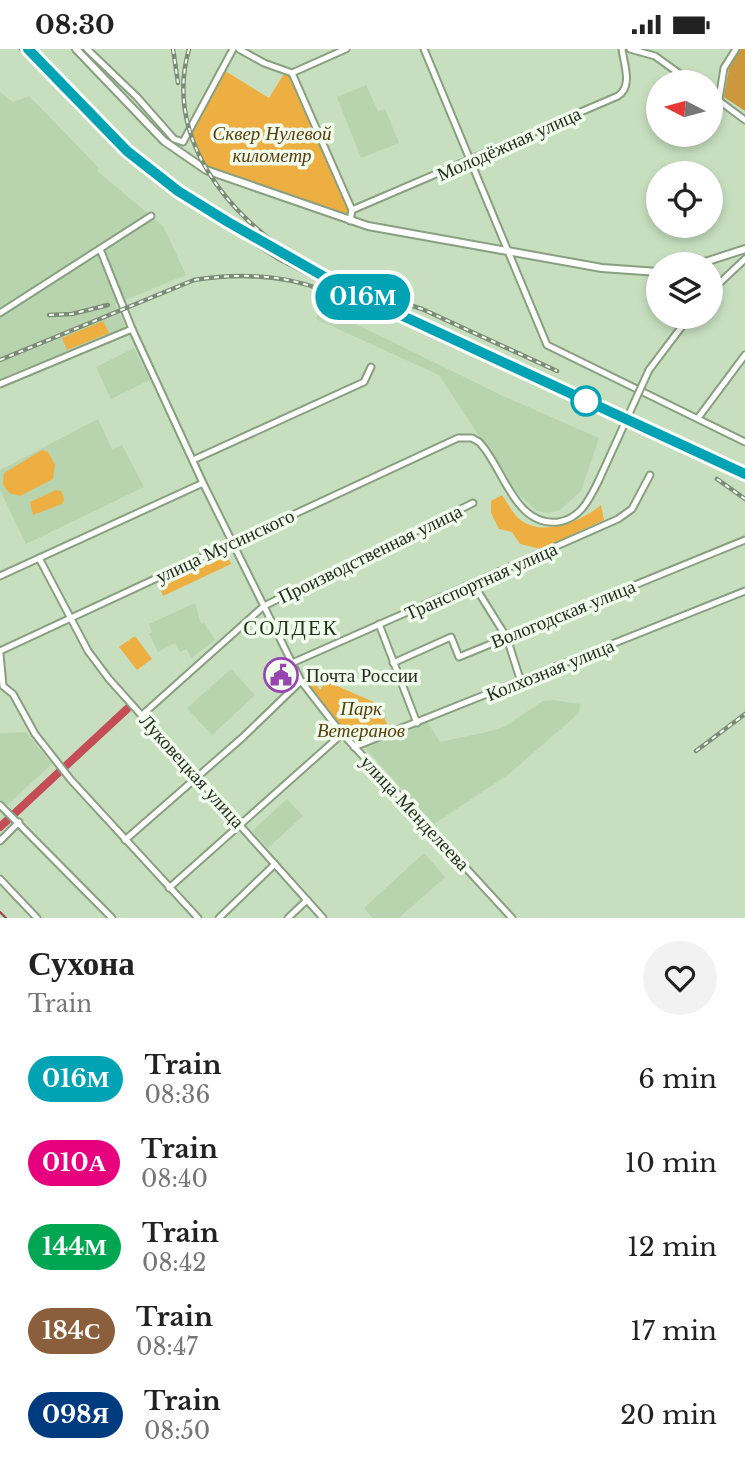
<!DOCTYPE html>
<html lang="en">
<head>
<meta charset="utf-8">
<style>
	body { margin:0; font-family:"Libre Baskerville",serif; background:#f2f2f2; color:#222; height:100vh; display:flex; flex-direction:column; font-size:26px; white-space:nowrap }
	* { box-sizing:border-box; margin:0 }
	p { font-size:23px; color:#767676 }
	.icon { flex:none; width:38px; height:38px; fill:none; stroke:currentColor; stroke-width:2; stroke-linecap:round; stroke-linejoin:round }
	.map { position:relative; height:869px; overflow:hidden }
	.details { display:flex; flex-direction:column; background:#fff; flex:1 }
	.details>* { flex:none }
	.badge { padding:0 14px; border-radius:23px; font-size:24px; line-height:46px }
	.needle { width:46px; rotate:276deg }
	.tools { position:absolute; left:646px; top:21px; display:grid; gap:14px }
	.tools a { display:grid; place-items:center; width:77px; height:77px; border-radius:50%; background:#fff; box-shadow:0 4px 10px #0003; font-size:35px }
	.map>.badge { position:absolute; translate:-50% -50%; box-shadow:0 0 0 4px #fff }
	.round { display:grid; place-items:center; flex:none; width:74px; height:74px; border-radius:37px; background:#f2f2f2 }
	.headline { display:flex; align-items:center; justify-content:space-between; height:119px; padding:0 28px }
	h1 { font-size:33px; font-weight:700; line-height:52px }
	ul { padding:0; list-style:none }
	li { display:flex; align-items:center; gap:21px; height:84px; padding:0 28px }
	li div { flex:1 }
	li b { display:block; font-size:26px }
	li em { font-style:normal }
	li .badge { min-width:77px; font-weight:700; text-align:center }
	.status { display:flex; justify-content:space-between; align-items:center; height:49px; padding:0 35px; background:#fff; direction:ltr }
	.status svg { height:19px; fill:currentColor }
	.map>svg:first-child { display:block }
	.built { fill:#b7d4ae }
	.green { fill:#edaf42 }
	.forest { fill:#cc983d }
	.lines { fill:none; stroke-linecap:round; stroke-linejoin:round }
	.stream { stroke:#954348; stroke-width:2 }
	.river { stroke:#c54d58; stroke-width:8 }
	.minor-casing { stroke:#889f80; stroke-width:9 }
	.major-casing { stroke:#889f80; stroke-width:10 }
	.minor { stroke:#fff; stroke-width:5 }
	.major { stroke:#fff; stroke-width:6 }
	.rail-casing { stroke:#7b8c76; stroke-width:4.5 }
	.rail { stroke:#f0fcec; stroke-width:2; stroke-dasharray:5; stroke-linecap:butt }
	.minor-bridge-casing { stroke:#889f80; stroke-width:9; stroke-linecap:butt }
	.minor-bridge { stroke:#fff; stroke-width:5 }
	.line-casing { stroke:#fff; stroke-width:16 }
	.line { stroke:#00a3b4; stroke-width:10 }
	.stop-dot { fill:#fff; stroke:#00a3b4; stroke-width:3.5 }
	.labels { text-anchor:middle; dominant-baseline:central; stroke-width:7; stroke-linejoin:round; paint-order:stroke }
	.park-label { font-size:19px; font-style:italic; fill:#593e0b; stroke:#f0fcec }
	.street-label { font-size:19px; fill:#242d21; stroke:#f0fcec }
	.poi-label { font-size:19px; fill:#242d21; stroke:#f0fcec; text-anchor:start }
	.neighbourhood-label { font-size:21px; letter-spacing:2px; fill:#1e3117; stroke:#f0fcec }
</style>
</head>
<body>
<div class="status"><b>08:30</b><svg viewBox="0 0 49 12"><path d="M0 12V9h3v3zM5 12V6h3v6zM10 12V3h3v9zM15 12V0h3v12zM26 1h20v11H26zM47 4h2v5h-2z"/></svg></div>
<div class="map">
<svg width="745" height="869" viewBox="0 0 745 869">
	<rect width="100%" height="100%" fill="#c7dfbf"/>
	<g class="built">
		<polygon points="366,36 378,62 385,60 399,94 361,109 337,48"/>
		<polygon points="0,43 13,53 29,47 99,119 97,122 163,177 186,226 115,255 126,279 0,331"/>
		<polygon points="321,258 503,347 599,389 581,442 560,461 548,464 537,462 515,442 439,326 316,270"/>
		<polygon points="134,299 150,331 111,350 96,318"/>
		<polygon points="98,370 112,400 122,396 144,438 26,495 0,441 0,421"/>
		<polygon points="195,554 201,575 204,574 215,591 192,609 186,600 180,603 175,594 158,603 149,585 152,583 149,575"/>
		<polygon points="231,620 255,646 212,686 187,659"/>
		<polygon points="554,651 580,655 579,664 509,725 434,775 364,698 397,687 426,671 440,693 487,683 504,678 543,652"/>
		<polygon points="26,683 52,715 7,756 0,750 0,684"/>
		<polygon points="287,750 303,767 268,799 252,782"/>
		<polygon points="424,804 445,828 399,869 373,869 364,859"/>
	</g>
	<g class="green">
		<polygon points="222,20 269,49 285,23 292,24 352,161 350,172 206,121 191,83"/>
		<polygon points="103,272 109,284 67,301 62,289"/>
		<polygon points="42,401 48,403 55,416 53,430 20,447 9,444 3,435 4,424"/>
		<polygon points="56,441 61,442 64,450 62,455 33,466 30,453"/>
		<path d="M502 446C507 453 512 463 518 469 541 490 582 472 601 456L604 471 541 500 520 495 512 483 499 480 491 464V452Z"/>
		<polygon points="227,505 231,515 163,547 159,537"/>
		<polygon points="135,587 152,610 137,621 119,598"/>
		<path d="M314 632 320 641 326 632 378 655 388 677C358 710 340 679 318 655V648L310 637Z"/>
	</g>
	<polygon class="forest" points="741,0 745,0 745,62 724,48 729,19"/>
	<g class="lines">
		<polyline class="stream" points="0,863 6,869"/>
		<polyline class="river" points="0,778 127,660"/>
		<g class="minor-casing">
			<g id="minor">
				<polyline points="87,0 137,48 174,90 183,93 233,0"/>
				<polyline points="239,0 264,14 292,24 346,0"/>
				<polyline points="424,0 547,296 745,393"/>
				<polyline points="630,0 655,7 691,33"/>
				<polyline points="292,24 352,161 350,172"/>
				<polyline points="710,45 745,71"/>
				<polyline points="719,50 724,19 736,0"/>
				<path d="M352 161 618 47C633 37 624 16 622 0"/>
				<polyline points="100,200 132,280 203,434 301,632 339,681 512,869"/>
				<polyline points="710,243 745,210"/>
				<polyline points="0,264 151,167"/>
				<polyline points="649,321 689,268"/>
				<polyline points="0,335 132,280"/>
				<polyline points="698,369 745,306"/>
				<polyline points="193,411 364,333 371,318"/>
				<polyline points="39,509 88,602 109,630 323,869"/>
				<polyline points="0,527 203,434"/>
				<polyline points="474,536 507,589 521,633"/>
				<polyline points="379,575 417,674"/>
				<path d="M0 602 458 389H472L479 393C503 417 514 478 558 473 580 470 589 451 598 433"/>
				<polyline points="0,605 3,637 13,645 35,685 71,731 198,869"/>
				<polyline points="292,614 618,470 632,460 650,426"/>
				<polyline points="393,614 451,588 459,608 745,491"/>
				<polyline points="142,666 264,557 473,454"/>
				<polyline points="354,698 745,542"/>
				<polyline points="0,756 112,869"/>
				<polyline points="125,791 243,688 301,632"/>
				<polyline points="0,792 19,773"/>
				<polyline points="0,830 37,869"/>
				<polyline points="169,839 342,685"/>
				<polyline points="219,869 275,815"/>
				<polyline points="288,869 307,851"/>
			</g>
		</g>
		<g class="major-casing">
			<g id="major">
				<polyline points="76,0 164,92 206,121 368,177 602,219 658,223"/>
				<polyline points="699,215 745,200"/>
			</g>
		</g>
		<use href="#minor" class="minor"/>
		<use href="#major" class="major"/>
		<g class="rail-casing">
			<g id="rail">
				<polyline points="21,0 124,107 176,145 279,210 348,246 745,429"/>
				<polyline points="173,0 178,34"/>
				<path d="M189 0C164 88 227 167 299 210"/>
				<polyline points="342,234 422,260 557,322"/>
				<polyline points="49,266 72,265 108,256"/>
				<path d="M0 311 194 231C238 224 280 225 323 241"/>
				<polyline points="717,430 745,450"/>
				<polyline points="696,702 745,665"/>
			</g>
		</g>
		<use href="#rail" class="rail"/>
		<g class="minor-bridge-casing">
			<polyline id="minor-bridge" points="598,433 649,321"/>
		</g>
		<use href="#minor-bridge" class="minor-bridge"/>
	</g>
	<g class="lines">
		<g class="line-casing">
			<polyline id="line" points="28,0 127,102 178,142 228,173 351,243 745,425"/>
		</g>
		<use href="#line" class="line"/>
	</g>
	<defs>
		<g id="civic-ring" transform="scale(1.75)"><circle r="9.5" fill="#f0fcec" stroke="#9844b1" stroke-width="1.5"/><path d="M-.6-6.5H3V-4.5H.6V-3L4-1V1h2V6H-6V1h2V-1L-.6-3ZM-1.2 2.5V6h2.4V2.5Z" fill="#9844b1"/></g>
	</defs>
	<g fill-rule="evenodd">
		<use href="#civic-ring" x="281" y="626"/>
	</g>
	<circle class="stop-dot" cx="586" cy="352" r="14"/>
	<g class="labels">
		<g class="park-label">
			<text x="272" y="84">Сквер Нулевой<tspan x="272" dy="22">километр</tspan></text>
			<text x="361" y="659">Парк<tspan x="361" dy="22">Ветеранов</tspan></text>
		</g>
		<g class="street-label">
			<text transform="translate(509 95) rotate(-24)">Молодёжная улица</text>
			<text transform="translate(225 497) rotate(-25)">улица Мусинского</text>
			<text transform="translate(370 505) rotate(-26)">Производственная улица</text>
			<text transform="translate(481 532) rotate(-24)">Транспортная улица</text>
			<text transform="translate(563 565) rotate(-22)">Вологодская улица</text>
			<text transform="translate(550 621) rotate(-22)">Колхозная улица</text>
			<text transform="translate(192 722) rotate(48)">Луковецкая улица</text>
			<text transform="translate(415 764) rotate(47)">улица Менделеева</text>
		</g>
		<g class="poi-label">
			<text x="306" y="626">Почта России</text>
		</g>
		<g class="neighbourhood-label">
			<text x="291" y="579">СОЛДЕК</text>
		</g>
	</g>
</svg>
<div class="tools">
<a><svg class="needle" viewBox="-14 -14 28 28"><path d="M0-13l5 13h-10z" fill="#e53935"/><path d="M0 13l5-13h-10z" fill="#767676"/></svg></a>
<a><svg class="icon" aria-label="locate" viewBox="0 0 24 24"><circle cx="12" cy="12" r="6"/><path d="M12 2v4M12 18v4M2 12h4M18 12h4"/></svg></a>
<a><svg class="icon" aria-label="layers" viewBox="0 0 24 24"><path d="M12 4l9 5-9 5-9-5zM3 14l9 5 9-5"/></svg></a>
</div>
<b class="badge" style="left:363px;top:248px;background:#00a3b4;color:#fff">016М</b>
</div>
<section class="details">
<div class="headline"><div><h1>Сухона</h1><p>Train</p></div><a class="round"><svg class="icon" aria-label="heart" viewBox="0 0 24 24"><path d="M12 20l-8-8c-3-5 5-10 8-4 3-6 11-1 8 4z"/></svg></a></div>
<ul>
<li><span class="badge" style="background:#00a3b4;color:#fff">016М</span><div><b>Train</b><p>08:36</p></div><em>6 min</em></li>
<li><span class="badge" style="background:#e6007e;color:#fff">010А</span><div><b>Train</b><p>08:40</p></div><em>10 min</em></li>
<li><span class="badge" style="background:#00a651;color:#fff">144М</span><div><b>Train</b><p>08:42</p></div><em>12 min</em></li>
<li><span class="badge" style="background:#8b5e3c;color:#fff">184С</span><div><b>Train</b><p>08:47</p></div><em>17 min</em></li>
<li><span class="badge" style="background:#003b80;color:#fff">098Я</span><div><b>Train</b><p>08:50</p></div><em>20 min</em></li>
</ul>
</section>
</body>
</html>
